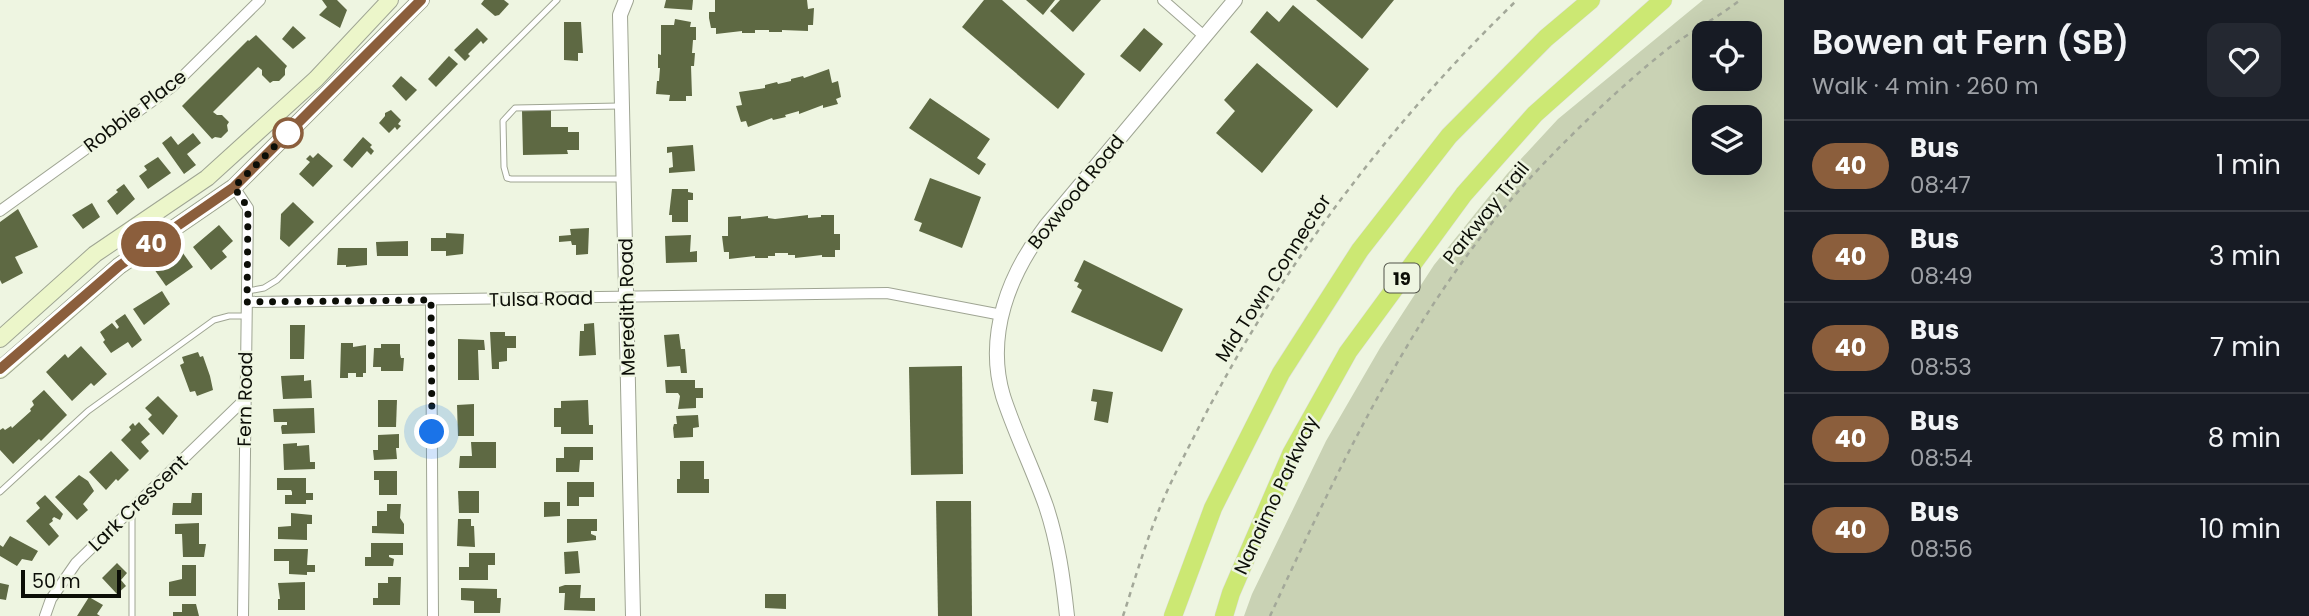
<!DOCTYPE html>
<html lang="en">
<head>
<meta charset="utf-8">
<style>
	body { margin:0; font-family:Poppins,sans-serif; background:#242831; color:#f1f3f6; height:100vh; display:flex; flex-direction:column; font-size:26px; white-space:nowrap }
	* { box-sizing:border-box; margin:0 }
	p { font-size:23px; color:#9ea1a6 }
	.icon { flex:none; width:38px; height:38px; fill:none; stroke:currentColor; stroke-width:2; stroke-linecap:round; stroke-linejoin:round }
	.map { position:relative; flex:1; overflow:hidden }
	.sheet { display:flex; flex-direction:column; background:#171b24; width:525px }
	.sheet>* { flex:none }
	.badge { padding:0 14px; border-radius:23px; font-size:24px; line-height:46px }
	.controls { position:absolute; left:1692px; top:21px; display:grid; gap:14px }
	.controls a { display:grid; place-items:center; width:70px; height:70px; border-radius:14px; background:#171b24; box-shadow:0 7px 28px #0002; font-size:35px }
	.scale { position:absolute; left:21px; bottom:18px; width:100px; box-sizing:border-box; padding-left:7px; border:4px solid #0c0e07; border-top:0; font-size:19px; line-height:24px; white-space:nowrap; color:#0c0e07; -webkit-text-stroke:5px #eef5e1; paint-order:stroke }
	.you { position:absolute; width:35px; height:35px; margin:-18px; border:5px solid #fff; border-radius:50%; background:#1a73e8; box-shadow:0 0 0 10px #1a73e833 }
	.map>.badge { position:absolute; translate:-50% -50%; box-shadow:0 0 0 4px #fff }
	.round { display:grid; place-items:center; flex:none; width:74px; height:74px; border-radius:14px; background:#242831 }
	.headline { display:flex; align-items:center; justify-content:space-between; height:119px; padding:0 28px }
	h1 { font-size:33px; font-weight:600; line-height:52px }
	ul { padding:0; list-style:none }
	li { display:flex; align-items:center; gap:21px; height:91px; padding:0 28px; border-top:2px solid #363941 }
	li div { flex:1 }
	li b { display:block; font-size:26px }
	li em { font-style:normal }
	li .badge { min-width:77px; font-weight:700; text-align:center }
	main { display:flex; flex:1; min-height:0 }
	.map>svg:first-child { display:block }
	.green { fill:#c9d2b4; fill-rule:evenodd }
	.building { fill:#5e6943 }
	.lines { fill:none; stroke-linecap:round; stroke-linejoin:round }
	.service-casing { stroke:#9fa593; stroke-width:7 }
	.minor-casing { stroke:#9fa593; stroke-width:12 }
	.tertiary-casing { stroke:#9fa593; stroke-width:16 }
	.secondary-casing { stroke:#9fa593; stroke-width:18 }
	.trunk-casing { stroke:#dddddc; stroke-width:19 }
	.path { stroke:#a3a899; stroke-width:2.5; stroke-dasharray:5 5; stroke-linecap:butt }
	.service { stroke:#fff; stroke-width:5 }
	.minor { stroke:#fff; stroke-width:10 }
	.tertiary { stroke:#fff; stroke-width:14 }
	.secondary { stroke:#ecf6ca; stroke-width:16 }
	.trunk { stroke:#cce873; stroke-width:18 }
	.line-casing { stroke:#fff; stroke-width:16 }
	.line { stroke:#8b5e3c; stroke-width:10 }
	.walk { stroke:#0c0e07; stroke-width:7; stroke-dasharray:0 12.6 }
	.stop-dot { fill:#fff; stroke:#8b5e3c; stroke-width:3.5 }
	.labels { text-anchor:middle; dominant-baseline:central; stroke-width:5; stroke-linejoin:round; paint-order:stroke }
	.shield { fill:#eef5e1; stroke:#505348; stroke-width:2 }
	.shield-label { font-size:18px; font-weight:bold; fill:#0c0e07 }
	.street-label { font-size:19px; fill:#0c0e07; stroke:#eef5e1 }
</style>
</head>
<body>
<main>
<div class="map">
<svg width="1784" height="616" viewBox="0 0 1784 616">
	<rect width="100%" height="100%" fill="#eef5e1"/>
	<path class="green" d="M1703 0H1784V616H1244L1252 594 1326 441 1380 348 1434 265 1507 174 1558 119ZM1704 33H1750V79H1704ZM1704 117H1750V163H1704Z"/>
	<g class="building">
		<polygon points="322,0 337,0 347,10 340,28 319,15 327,7"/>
		<polygon points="484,0 504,0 509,4 499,15 495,16 481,4"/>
		<polygon points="666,0 693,0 692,10 664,8"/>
		<polygon points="715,0 807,0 808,9 814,8 813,25 808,25 808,31 782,30 782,32 769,32 769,30 755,30 755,33 742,33 742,31 716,34 716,28 711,28 709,18 709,12 715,12"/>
		<polygon points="984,0 1002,0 1085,74 1058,109 962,27"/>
		<polygon points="1026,0 1055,0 1043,15"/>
		<polygon points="1060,0 1101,0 1073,32 1050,11"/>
		<polygon points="1316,0 1394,0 1362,39"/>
		<polygon points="1293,5 1369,69 1337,108 1250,32 1267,11 1279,22"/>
		<polygon points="675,19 691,22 690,27 696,27 696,40 693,40 692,53 695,53 694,66 691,66 692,96 686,96 686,101 669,101 670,95 656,94 657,81 659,81 660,68 658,68 658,54 661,55 661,25 674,25"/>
		<polygon points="564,22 581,22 583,53 578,53 578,61 564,60"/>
		<polygon points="293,26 306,38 293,49 282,39"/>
		<polygon points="477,28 488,39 483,44 481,41 468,54 470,56 465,61 454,50"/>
		<polygon points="1144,28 1163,44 1140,72 1120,56"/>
		<polygon points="256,35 287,66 285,69 285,75 279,81 273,81 270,83 262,75 262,70 258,67 213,112 217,115 222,115 229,122 227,125 228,131 221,138 215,137 212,139 182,106 248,40 249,41"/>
		<polygon points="449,56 458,64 436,87 428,79"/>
		<polygon points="1257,63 1313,110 1262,173 1216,133 1235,111 1224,100"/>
		<polygon points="829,69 832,83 838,81 841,97 836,99 838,104 823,108 823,105 799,114 799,111 785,115 786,117 773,120 772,118 748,127 746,121 741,122 736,106 742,105 739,92 765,88 765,85 777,82 778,84 791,81 791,79 803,76 804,78"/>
		<polygon points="401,76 417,90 406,101 392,86"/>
		<polygon points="930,98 990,139 977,158 986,164 979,175 909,128"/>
		<polygon points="391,110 401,120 398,124 401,126 397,130 395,127 389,133 379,123 385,116 385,113"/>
		<polygon points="551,110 551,127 568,127 568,132 579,132 579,150 567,150 568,154 523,155 522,111"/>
		<polygon points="193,133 201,143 187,154 196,165 184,174 162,143 171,136 178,145"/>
		<polygon points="363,137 372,145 370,147 374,151 371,155 367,151 352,168 343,160"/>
		<polygon points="693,145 695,171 669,173 669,168 673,167 672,152 667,153 667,147"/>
		<polygon points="318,153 333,166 313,187 299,174 310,162 306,159 310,155 313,158"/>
		<polygon points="158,157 171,173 148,189 139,176 147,170 144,166"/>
		<polygon points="930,178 981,197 962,248 919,231 922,223 914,220"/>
		<polygon points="124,184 135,199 117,215 107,201 118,192 116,190"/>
		<polygon points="672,189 688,189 688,192 693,193 693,200 688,200 688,222 672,222 672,215 669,215"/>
		<polygon points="293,202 314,222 289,247 280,239 281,214"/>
		<polygon points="92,203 100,217 83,229 72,215"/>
		<polygon points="18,209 38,247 15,257 23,273 2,284 0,280 0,222"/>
		<polygon points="808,215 808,218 821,217 821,215 834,215 834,234 840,234 840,250 835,250 835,257 822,257 822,255 795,258 795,255 788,255 788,253 775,253 775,256 768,256 768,258 755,258 755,256 729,259 729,252 724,252 722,236 728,236 728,217 741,216 741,219 768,216 768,218 775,219"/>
		<polygon points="219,225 233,241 222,251 227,257 211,270 193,247"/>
		<polygon points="589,228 588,254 576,255 576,245 572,245 571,241 559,242 559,236 571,235 570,229"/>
		<polygon points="446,233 464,234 463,254 446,256 446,251 431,251 431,238 446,238"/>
		<polygon points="691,235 690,252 697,251 697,262 666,263 665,236"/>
		<polygon points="408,241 408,256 377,256 376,242"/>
		<polygon points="338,248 367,248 367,265 346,267 346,265 337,265"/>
		<polygon points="180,249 193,267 166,286 154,269"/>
		<polygon points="1084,260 1183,309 1162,352 1071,312 1082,290 1077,287 1079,283 1074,281"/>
		<polygon points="162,291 170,304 144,325 133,309"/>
		<polygon points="125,314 142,340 132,348 128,342 111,353 103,342 105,340 100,332 112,323 117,329 119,327 115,321"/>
		<polygon points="594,323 596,355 579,356 580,331 584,331 584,324"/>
		<polygon points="290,325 305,325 304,359 290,359"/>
		<polygon points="490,332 505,332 505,336 516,336 516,348 507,348 507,361 499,362 499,369 492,369"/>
		<polygon points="679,334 681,349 685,349 687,373 681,373 680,366 667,367 664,335"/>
		<polygon points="458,339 484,340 485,350 478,350 479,380 458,380"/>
		<polygon points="341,343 353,343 353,347 366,345 366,373 363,373 363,377 356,377 356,373 348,373 348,378 340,378"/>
		<polygon points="381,344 400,344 400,354 401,358 404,358 403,371 381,371 381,367 373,367 374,348 381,348"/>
		<polygon points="81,346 107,374 94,386 91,383 72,401 46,372 65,354 68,358"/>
		<polygon points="198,352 200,357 203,356 210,376 213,390 197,396 195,391 190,392 180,365 184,363 182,357"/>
		<polygon points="962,366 963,474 911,475 909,367"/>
		<polygon points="304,375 304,381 311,380 312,398 283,399 281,376"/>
		<polygon points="665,380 695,380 695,388 703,388 703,398 696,398 696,408 678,409 680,396 678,393 666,393"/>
		<polygon points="1093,389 1113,392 1108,423 1094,420 1097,402 1091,401"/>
		<polygon points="44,390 67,415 41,441 39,439 13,464 0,450 0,430 3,428 5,430 11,426 12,428 31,411 30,409 34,405 32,401"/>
		<polygon points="158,396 178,416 163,435 148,419 152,415 145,408"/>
		<polygon points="378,400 397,400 396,427 378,427"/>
		<polygon points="588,400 589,425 593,425 593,434 561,434 561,427 554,427 554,408 561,408 561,401"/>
		<polygon points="474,404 474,436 458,436 457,405"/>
		<polygon points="314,408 315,433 282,434 281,427 282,425 287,425 287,422 274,422 273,409"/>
		<polygon points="698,415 699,427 693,428 693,437 674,438 673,428 674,424 677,424 676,416"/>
		<polygon points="139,422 150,434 141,442 149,451 140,460 121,440 131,430 129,427 133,423 135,426"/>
		<polygon points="399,434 399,448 396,448 397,459 374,460 373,450 378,450 378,435"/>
		<polygon points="471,442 496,442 496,468 459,468 460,456 472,456"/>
		<polygon points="297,443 297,446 309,445 310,462 315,462 315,469 284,470 283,444"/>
		<polygon points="564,447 593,447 593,460 580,460 579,472 556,472 556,458 564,458"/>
		<polygon points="111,451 129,470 118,481 116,479 106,490 89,472"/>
		<polygon points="680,461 704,461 704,479 709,479 709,493 677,493 677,479 680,479"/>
		<polygon points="374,471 397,471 397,495 379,495 379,480 374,480"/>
		<polygon points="79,475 88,481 94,491 83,504 88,510 77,520 55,497"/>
		<polygon points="277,478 306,478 306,493 313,493 313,500 306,500 306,504 285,504 285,495 292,495 292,492 291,490 277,490"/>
		<polygon points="567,482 594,482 594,497 579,497 579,506 567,506"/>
		<polygon points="458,491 479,491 479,513 459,513"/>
		<polygon points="192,493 202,493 202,515 172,515 173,503 191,503"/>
		<polygon points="45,495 63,514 60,520 54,517 52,519 53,521 49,524 59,536 49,546 26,521 40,508 36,503"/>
		<polygon points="936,501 971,501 972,616 938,616"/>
		<polygon points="544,502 560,502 560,516 544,517"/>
		<polygon points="387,504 401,504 400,518 404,524 404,534 372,533 372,526 377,526 377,511 387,511"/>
		<polygon points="291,513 312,515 312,524 307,524 307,540 278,539 278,527 291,526"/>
		<polygon points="458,519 471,519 471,526 474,526 475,547 457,546"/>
		<polygon points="567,519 597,519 597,531 591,531 591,534 596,536 596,540 567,543"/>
		<polygon points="199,523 199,544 206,544 204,557 183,557 182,534 175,534 175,524"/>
		<polygon points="10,536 38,551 32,561 22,559 17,566 0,556 0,545 3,547"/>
		<polygon points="371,543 403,543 403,555 389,555 389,557 394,559 393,566 365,566 365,557 371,557"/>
		<polygon points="274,549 308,549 307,565 315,565 315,572 307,572 307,575 289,574 289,561 274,561"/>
		<polygon points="578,551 580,573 565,574 564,552"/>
		<polygon points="469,553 495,553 495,565 488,565 488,580 459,580 459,567 469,567"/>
		<polygon points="117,563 127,573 121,580 126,586 117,594 102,578"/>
		<polygon points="182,565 196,565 196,596 169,596 169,582 182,579"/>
		<polygon points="388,577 401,577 400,605 373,605 373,598 378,598 378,583 388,583"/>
		<polygon points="305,582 305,610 278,610 278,599 280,599 278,583"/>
		<polygon points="0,583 9,585 6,600 0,599"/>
		<polygon points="565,585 581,585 580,598 595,598 595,611 564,610 565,593 559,593 559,587"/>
		<polygon points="461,588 497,589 497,598 501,598 500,613 474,613 474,601 461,600"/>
		<polygon points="765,594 786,594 786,609 765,608"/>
		<polygon points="89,597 103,605 97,614 100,616 77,616"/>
		<polygon points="182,604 196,604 199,616 173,616 173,612 182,612"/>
	</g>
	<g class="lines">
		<g class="service-casing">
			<g id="service">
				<polyline points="619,106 515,108 503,121 504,167 507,178 511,179 622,179"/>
				<polyline points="248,291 264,288 277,280 557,0"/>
				<polyline points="0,492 88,411 214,320 229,316 247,316"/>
				<polyline points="132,616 132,511"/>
			</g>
		</g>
		<g class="minor-casing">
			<g id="minor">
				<polyline points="1163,0 1204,36"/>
				<polyline points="234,187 248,208 243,616"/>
				<polyline points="0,211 172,87 260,0"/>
				<polyline points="431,300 433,616"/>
				<polyline points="247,302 887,293 1002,315"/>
				<polyline points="45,616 51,599 76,563 245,399"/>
			</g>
		</g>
		<g class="tertiary-casing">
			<g id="tertiary">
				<polyline points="626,0 620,15 633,616"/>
				<path d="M1067 616C1063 578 1058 542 1046 506 1033 469 1015 433 1003 396 985 335 1009 274 1046 226L1235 0"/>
			</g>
		</g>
		<g class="secondary-casing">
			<g id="secondary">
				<polyline points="0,339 95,254 207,178 316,79 390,0"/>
				<polyline points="0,370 119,266 234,187 421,0"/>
			</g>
		</g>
		<g class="trunk-casing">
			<g id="trunk">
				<polyline points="1173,616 1213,508 1281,373 1360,250 1449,136 1546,38 1591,0"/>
				<polyline points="1224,616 1231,593 1291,454 1348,352 1464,194 1535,114 1663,0"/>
			</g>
		</g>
		<g class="path">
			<path d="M1123 616C1135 579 1146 541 1161 505 1174 474 1190 445 1205 415 1286 260 1392 121 1517 0"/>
			<path d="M1270 616C1345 454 1423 287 1549 158 1585 121 1625 83 1665 51 1689 32 1716 19 1740 0"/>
		</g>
		<use href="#service" class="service"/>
		<use href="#minor" class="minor"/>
		<use href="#tertiary" class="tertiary"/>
		<use href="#secondary" class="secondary"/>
		<use href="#trunk" class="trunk"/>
	</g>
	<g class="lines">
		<g class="line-casing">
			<polyline id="line" points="0,369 119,266 234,187 421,0"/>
		</g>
		<use href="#line" class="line"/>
		<polyline class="walk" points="288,133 290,131 234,187 248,208 247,302 431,300 432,432"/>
	</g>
	<circle class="stop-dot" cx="288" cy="133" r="14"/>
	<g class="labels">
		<rect class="shield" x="1384.5" y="263.5" width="35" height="29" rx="5"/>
		<g class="shield-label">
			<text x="1402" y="278">19</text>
		</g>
		<g class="street-label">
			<text transform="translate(135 111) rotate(-37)">Robbie Place</text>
			<text transform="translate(1076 192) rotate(-51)">Boxwood Road</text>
			<text transform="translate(1486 213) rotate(-51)">Parkway Trail</text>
			<text transform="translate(1273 278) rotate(-57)">Mid Town Connector</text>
			<text transform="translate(541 299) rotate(-1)">Tulsa Road</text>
			<text transform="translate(627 307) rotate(-91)">Meredith Road</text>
			<text transform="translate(245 399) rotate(-89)">Fern Road</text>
			<text transform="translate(1276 495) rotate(-65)">Nanaimo Parkway</text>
			<text transform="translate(138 503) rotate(-44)">Lark Crescent</text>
		</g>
	</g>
</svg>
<div class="controls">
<a><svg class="icon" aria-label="locate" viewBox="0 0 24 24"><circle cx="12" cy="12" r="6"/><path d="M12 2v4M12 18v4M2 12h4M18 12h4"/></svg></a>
<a><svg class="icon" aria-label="layers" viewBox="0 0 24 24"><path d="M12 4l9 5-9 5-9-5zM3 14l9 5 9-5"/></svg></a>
</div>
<div class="scale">50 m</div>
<div class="you" style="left:432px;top:432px"></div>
<b class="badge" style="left:151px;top:244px;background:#8b5e3c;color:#fff">40</b>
</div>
<section class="sheet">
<div class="headline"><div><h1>Bowen at Fern (SB)</h1><p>Walk · 4 min · 260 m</p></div><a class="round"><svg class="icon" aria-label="heart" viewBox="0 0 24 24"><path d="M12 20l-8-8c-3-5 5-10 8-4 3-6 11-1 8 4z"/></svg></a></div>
<ul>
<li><span class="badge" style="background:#8b5e3c;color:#fff">40</span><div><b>Bus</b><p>08:47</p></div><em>1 min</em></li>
<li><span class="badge" style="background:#8b5e3c;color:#fff">40</span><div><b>Bus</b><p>08:49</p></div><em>3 min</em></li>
<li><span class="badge" style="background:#8b5e3c;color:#fff">40</span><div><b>Bus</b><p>08:53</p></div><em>7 min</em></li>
<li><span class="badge" style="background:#8b5e3c;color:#fff">40</span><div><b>Bus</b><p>08:54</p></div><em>8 min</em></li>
<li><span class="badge" style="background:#8b5e3c;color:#fff">40</span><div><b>Bus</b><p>08:56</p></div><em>10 min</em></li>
</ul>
</section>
</main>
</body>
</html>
